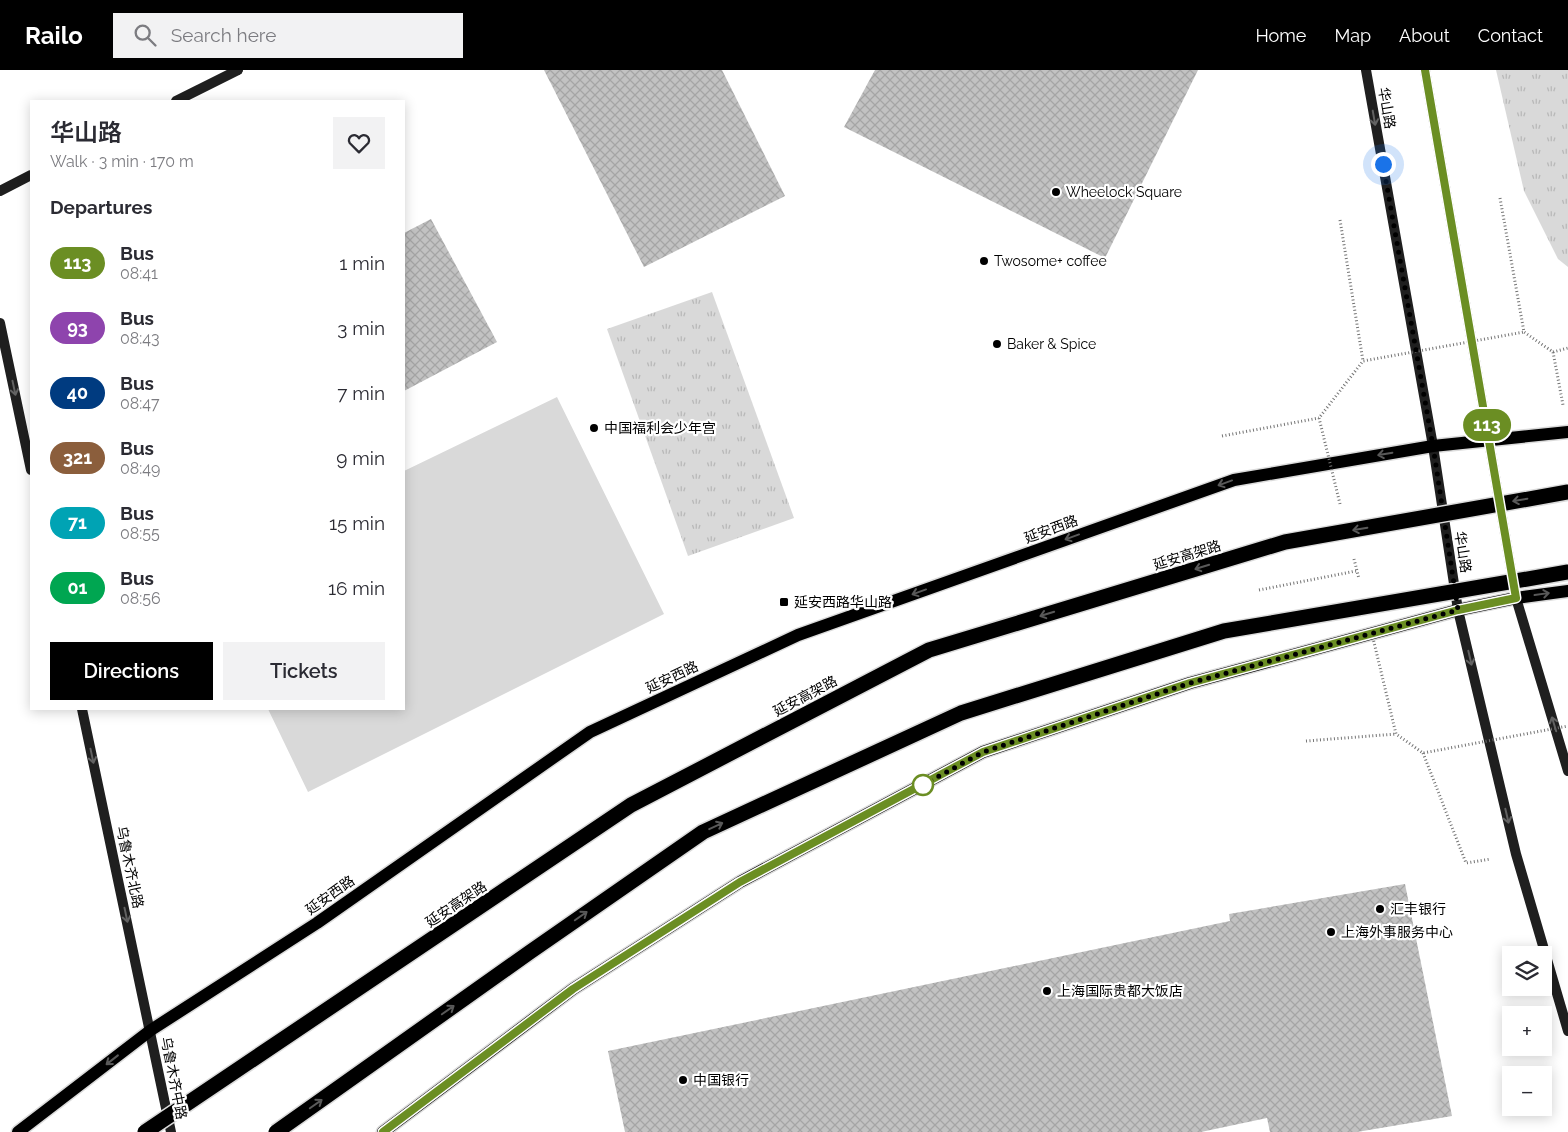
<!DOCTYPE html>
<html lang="en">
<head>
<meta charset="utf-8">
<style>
	body { margin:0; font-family:Raleway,"Noto Sans SC",sans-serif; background:#f2f2f3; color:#2b2b33; height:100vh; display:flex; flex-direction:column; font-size:19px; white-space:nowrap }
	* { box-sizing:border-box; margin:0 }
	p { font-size:16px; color:#7c7c81 }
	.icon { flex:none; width:28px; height:28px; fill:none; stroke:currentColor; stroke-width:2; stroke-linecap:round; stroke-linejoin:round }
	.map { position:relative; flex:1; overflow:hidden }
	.details { position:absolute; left:30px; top:30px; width:375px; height:610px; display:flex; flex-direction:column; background:#fff; border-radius:0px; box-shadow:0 2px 12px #0003 }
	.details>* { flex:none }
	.badge { padding:0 10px; border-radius:16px; font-size:18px; line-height:32px }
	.tools { position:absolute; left:1502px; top:876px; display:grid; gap:10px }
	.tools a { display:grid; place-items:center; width:50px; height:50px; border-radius:0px; background:#fff; box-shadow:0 2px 12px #0003; font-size:25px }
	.you { position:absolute; width:25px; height:25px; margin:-12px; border:4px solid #fff; border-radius:50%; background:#1a73e8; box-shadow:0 0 0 8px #1a73e833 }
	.map>.badge { position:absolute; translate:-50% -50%; box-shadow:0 0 0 2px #fff }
	h2 { padding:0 20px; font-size:19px; line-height:45px }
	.round { display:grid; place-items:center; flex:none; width:52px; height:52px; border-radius:0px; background:#f2f2f3 }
	.head { display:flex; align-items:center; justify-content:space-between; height:85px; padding:0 20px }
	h1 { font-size:24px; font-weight:600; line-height:38px }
	.primary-button { display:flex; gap:10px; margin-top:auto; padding:10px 20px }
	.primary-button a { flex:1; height:58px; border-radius:0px; background:#000; color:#fff; font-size:20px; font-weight:600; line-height:58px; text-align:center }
	.primary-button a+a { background:#f2f2f3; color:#2b2b33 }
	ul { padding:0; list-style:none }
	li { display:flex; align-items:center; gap:15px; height:65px; padding:0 20px }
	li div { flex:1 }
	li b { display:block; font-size:19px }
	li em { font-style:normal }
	li .badge { min-width:55px; font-weight:700; text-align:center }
	header { display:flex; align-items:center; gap:30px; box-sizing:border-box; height:70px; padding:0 25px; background:#000; color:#fff }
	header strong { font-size:24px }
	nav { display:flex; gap:28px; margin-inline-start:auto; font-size:18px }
	.search { width:350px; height:45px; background:#f2f2f3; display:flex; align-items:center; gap:12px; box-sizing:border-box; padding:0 18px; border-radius:0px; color:#7c7c81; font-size:19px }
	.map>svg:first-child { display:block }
	.green { fill:#d9d9d9 }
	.park { fill:url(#park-tufts) }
	.building { fill:url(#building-cross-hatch) }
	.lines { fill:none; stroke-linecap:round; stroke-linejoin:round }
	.primary-casing { stroke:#dbdbdb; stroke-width:15 }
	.path { stroke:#747474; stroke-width:3; stroke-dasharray:1 2.5; stroke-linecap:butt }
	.secondary { stroke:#1f1f1f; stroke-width:10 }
	.primary { stroke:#000; stroke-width:12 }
	.highway-bridge-casing { stroke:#dbdbdb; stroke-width:18; stroke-linecap:butt }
	.path-bridge { stroke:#747474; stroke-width:3; stroke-dasharray:1 2.5; stroke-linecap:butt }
	.highway-bridge { stroke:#000; stroke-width:15 }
	.oneway { stroke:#626262 }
	.oneway2 { stroke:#595959 }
	.line-casing { stroke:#fff; stroke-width:11 }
	.line { stroke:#6b8e23; stroke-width:8 }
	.walk { stroke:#000; stroke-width:5; stroke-dasharray:0 9 }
	.poi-dot { fill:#000; stroke:#fff; stroke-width:2 }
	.stop-dot { fill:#fff; stroke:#6b8e23; stroke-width:2.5 }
	.labels { text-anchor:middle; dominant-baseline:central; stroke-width:4.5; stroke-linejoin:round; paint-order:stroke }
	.street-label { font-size:14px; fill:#000; stroke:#fff }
	.poi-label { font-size:14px; fill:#000; stroke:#fff; text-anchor:start }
</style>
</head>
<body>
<header>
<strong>Railo</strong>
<div class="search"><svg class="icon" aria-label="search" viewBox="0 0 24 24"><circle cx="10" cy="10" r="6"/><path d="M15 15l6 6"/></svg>Search here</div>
<nav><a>Home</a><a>Map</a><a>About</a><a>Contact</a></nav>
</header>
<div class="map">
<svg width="1568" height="1062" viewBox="0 0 1568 1062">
	<defs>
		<pattern id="park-tufts" width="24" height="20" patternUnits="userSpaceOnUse" patternTransform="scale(1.25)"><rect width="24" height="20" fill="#d9d9d9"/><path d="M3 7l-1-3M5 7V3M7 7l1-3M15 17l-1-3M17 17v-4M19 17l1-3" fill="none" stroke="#b8b8b8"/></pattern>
		<pattern id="building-cross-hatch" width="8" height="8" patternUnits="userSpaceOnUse" patternTransform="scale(1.25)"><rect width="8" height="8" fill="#c2c2c2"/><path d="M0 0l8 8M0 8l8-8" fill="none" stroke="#a5a5a5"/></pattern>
	</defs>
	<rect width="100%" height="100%" fill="#fff"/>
	<polygon class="green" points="557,327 664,544 308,722 268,639 404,639 404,401"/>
	<g class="park">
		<polygon points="1496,0 1568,0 1568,197 1558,189 1524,121"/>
		<polygon points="712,222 794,448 688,486 607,259"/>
	</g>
	<g class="building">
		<polygon points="544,0 722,0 785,126 644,197"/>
		<polygon points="875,0 1198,0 1105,188 844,57"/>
		<polygon points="431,149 497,272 404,321 404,163"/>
		<polygon points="1405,814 1452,1046 1357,1062 1270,1062 1267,1048 1201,1062 625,1062 608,981 1230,851 1229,844"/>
	</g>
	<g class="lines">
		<g class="primary-casing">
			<g id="primary">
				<polyline points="18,1062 151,960 317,853 590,662 798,565 1234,410 1433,376 1568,362"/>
				<polyline points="383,1062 573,919 740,812 983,682 1190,613 1458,540 1516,528 1568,521"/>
			</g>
		</g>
		<g class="path">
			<polyline points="1500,128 1524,262 1553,282 1563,335"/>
			<polyline points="1340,150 1363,291"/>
			<polyline points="1553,282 1568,278"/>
			<polyline points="1222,366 1319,348"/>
			<polyline points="1259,520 1356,501"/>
			<polyline points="1306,671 1396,664"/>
			<polyline points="1423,683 1466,793 1491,789"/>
		</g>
		<g class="secondary">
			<polyline points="1366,0 1433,376 1458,540 1516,784 1568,961"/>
			<polyline points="1425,0 1516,528 1568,701"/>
			<polyline points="176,31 238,0"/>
			<polyline points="0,121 31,105"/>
			<polyline points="0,253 31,400"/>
			<polyline points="82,639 171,1062"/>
		</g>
		<use href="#primary" class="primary"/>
		<g class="highway-bridge-casing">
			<g id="highway-bridge">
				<polyline points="145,1062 631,735 929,580 1285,472 1568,422"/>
				<polyline points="276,1062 530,882 703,762 961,643 1224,561 1568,502"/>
			</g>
		</g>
		<g class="path-bridge">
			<polyline points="1340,434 1319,348 1363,291 1524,262"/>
			<polyline points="1354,489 1359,509"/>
			<polyline points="1372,564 1396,664 1423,683 1568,656"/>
		</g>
		<use href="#highway-bridge" class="highway-bridge"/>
	</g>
	<defs><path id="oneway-shaft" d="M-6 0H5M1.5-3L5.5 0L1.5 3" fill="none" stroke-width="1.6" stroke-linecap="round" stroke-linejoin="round" transform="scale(1.25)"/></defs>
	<g class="oneway">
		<use href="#oneway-shaft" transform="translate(1374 48) rotate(80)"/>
		<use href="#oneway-shaft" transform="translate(14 318) rotate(78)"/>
		<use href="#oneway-shaft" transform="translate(1470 588) rotate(77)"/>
		<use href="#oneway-shaft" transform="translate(1554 654) rotate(-107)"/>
		<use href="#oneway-shaft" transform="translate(92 686) rotate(78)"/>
		<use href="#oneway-shaft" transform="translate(1507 746) rotate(77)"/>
		<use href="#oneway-shaft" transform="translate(126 845) rotate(78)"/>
	</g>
	<g class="oneway2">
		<use href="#oneway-shaft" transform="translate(1385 384) rotate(170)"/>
		<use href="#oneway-shaft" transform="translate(1225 413) rotate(160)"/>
		<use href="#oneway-shaft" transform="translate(1520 430) rotate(170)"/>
		<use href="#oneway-shaft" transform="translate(1360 459) rotate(170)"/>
		<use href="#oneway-shaft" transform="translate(1072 467) rotate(160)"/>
		<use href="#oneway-shaft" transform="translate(1202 497) rotate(163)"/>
		<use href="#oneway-shaft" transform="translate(919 522) rotate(160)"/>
		<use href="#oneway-shaft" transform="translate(1542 524) rotate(-8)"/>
		<use href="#oneway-shaft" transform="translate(1047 544) rotate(163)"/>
		<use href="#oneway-shaft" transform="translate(716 756) rotate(-25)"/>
		<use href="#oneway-shaft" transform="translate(581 846) rotate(-35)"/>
		<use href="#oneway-shaft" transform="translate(448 940) rotate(-35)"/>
		<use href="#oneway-shaft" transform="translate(112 990) rotate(142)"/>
		<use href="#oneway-shaft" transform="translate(316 1034) rotate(-35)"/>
	</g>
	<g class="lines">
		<g class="line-casing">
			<polyline id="line" points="383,1062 573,919 740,812 983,682 1190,613 1458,540 1516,528 1425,0"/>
		</g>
		<use href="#line" class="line"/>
		<polyline class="walk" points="923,715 983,682 1190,613 1458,540 1433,376 1383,94"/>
	</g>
	<g class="poi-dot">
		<circle cx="1056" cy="122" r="5"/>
		<circle cx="984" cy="191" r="5"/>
		<circle cx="997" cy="274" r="5"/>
		<circle cx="594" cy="358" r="5"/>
		<rect x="779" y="527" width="10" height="10" rx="2.5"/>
		<circle cx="1380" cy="839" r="5"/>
		<circle cx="1331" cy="862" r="5"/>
		<circle cx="1047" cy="921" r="5"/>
		<circle cx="683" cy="1010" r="5"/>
	</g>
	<circle class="stop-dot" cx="923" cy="715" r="10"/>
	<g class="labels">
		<g class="street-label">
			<text transform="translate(1387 38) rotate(80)">华山路</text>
			<text transform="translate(1051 459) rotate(-20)">延安西路</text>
			<text transform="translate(1463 482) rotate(81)">华山路</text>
			<text transform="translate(1187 485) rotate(-17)">延安高架路</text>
			<text transform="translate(672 607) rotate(-25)">延安西路</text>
			<text transform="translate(805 626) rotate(-28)">延安高架路</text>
			<text transform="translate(130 797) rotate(78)">乌鲁木齐北路</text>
			<text transform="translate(330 825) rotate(-35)">延安西路</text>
			<text transform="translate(456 834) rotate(-34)">延安高架路</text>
			<text transform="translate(174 1008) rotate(79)">乌鲁木齐中路</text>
		</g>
		<g class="poi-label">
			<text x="1066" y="122">Wheelock Square</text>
			<text x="994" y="191">Twosome+ coffee</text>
			<text x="1007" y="274">Baker &amp; Spice</text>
			<text x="604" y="358">中国福利会少年宫</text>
			<text x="794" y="532">延安西路华山路</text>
			<text x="1390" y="839">汇丰银行</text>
			<text x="1341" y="862">上海外事服务中心</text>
			<text x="1057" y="921">上海国际贵都大饭店</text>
			<text x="693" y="1010">中国银行</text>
		</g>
	</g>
</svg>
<div class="tools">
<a><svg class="icon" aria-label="layers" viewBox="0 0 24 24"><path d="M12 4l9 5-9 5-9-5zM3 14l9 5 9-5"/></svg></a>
<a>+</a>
<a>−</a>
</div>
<div class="you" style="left:1383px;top:94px"></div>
<b class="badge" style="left:1487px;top:355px;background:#6b8e23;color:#fff">113</b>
<section class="details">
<div class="head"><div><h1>华山路</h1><p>Walk · 3 min · 170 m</p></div><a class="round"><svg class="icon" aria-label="heart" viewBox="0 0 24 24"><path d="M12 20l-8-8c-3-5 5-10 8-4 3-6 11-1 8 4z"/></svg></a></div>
<h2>Departures</h2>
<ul>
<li><span class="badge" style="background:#6b8e23;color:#fff">113</span><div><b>Bus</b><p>08:41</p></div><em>1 min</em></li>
<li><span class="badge" style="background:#8e44ad;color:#fff">93</span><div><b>Bus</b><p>08:43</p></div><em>3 min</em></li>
<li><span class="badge" style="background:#003b80;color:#fff">40</span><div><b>Bus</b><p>08:47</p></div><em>7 min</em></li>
<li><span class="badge" style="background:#8b5e3c;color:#fff">321</span><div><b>Bus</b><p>08:49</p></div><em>9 min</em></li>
<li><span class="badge" style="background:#00a3b4;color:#fff">71</span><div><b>Bus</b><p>08:55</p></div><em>15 min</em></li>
<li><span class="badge" style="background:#00a651;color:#fff">01</span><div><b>Bus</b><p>08:56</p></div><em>16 min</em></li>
</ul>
<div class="primary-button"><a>Directions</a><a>Tickets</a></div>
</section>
</div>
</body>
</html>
